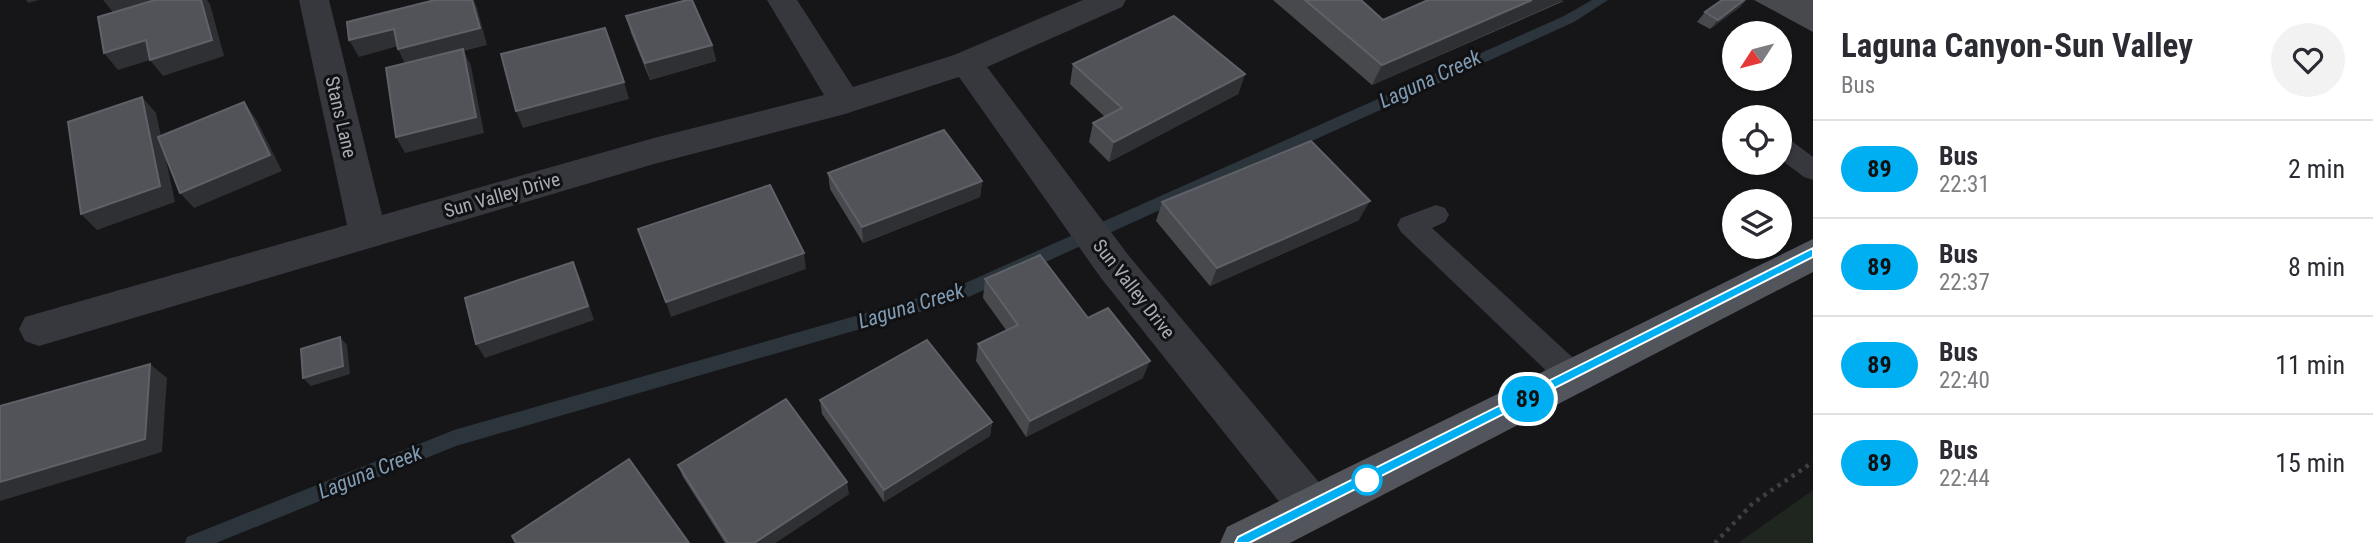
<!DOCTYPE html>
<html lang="en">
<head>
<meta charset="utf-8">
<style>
	body { margin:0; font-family:"Roboto Condensed",sans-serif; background:#f2f2f3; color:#2b2b33; height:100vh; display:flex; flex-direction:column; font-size:26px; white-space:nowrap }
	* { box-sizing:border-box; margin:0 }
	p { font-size:23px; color:#7c7c81 }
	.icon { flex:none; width:38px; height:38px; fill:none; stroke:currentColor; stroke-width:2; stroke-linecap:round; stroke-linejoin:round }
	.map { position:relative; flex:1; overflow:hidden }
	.drawer { display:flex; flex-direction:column; background:#fff; width:560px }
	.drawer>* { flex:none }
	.badge { padding:0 14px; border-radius:23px; font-size:24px; line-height:46px }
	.needle { width:46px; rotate:234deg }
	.tools { position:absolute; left:1722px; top:21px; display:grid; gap:14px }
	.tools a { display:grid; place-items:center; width:70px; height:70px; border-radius:50%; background:#fff; box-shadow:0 2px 5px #0004; font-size:35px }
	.map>.badge { position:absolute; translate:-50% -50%; box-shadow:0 0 0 4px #fff }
	.round { display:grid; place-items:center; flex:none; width:74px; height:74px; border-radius:37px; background:#f2f2f3 }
	.headline { display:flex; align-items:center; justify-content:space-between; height:119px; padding:0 28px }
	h1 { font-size:33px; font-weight:700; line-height:52px }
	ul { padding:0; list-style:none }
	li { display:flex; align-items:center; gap:21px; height:98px; padding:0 28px; border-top:2px solid #e1e1e2 }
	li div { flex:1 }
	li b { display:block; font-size:26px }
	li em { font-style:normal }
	li .badge { min-width:77px; font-weight:700; text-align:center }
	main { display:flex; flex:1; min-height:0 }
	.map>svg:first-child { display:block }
	.green { fill:#1e261f }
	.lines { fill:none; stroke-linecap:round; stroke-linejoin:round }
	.stream { fill:#2c353c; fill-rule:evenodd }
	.path { stroke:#3d3f44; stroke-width:4.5; stroke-dasharray:3.5 5; stroke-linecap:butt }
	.lane { fill:#37383d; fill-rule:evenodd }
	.street { fill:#37383d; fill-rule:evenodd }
	.primary { fill:#53555c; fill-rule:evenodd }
	.wall { fill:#47494d }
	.shaded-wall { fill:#2f3033 }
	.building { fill:#525359; stroke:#5f6168; stroke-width:2 }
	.line { fill:#00aff2; stroke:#fff; stroke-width:2 }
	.stop-dot { fill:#fff; stroke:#00aff2; stroke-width:3.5 }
	.labels { text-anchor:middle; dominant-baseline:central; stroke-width:6; stroke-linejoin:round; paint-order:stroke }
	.street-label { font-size:19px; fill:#a8adb8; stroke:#111113 }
	.water-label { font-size:21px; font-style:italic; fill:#7f9bb3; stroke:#111113 }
</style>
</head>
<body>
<main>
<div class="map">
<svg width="1813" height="543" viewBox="0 0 1813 543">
	<rect width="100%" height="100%" fill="#161618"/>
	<polygon class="green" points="1813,490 1813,543 1738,543"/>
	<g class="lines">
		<polygon class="stream" points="1592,0 1608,0 1574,22 964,299 456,446 216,543 185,543 187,537 454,430 954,288 1564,16"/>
		<polyline class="path" points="1715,543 1753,503 1813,462"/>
		<g class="lane">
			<polygon points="1780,137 1789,139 1813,157 1813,180 1804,177 1780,159"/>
			<polygon points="1436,205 1445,208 1449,215 1445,222 1432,228 1583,367 1587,376 1583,385 1572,389 1561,385 1401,232 1397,225 1401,218"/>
		</g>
		<polygon class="street" points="299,0 329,0 382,215 654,138 824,95 767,0 797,0 853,87 954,55 1083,0 1126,0 1122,7 987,67 1129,256 1328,493 1335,508 1328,523 1312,529 1296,523 1101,278 959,77 845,114 654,164 39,346 25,341 19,329 25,317 347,225"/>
		<polygon class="primary" points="1813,239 1813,272 1290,543 1220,543 1227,527"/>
	</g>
	<g class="wall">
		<polygon points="1273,0 1361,0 1383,20 1564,1 1372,85"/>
		<polygon points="1722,0 1746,0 1740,7 1710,29 1697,22 1705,12"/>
		<polygon points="1754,0 1813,0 1813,32"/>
		<polygon points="626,16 712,45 716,61 650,80 631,33"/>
		<polygon points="1073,64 1245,74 1238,94 1109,162 1089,142 1093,123 1105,117 1070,84"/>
		<polygon points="828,173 982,181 980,197 863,243 830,189"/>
		<polygon points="1162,202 1359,220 1210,286 1156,221"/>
		<polygon points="985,279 1088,318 1143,378 1026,437 976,361 978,344 1006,330 983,298"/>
		<polygon points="820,400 992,422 990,436 884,502 822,414"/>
		<polygon points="678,465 849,494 775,543 725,543 683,477"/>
	</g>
	<g class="shaded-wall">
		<polygon points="26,0 39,0 28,3"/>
		<polygon points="103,0 188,0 116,16"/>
		<polygon points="201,0 207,0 210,4 224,56 163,76 150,60 118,70 104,53"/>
		<polygon points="472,0 474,0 477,8 487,45 464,51 471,66 484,133 405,153 396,137 406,66 398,49"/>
		<polygon points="1532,0 1564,0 1372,85 1382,65"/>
		<polygon points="1744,0 1746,0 1740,7 1710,29 1718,20"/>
		<polygon points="394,29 402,45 359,57 349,40"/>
		<polygon points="712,45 716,61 650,80 645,63"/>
		<polygon points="1245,74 1238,94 1109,162 1114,142"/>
		<polygon points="624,82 629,99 523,128 516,111"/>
		<polygon points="142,97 156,113 175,202 97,230 81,214"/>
		<polygon points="244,102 256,119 282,171 194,208 180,193"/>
		<polygon points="982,181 980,197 863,243 862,227"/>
		<polygon points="1370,201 1359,220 1210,286 1217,268"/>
		<polygon points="804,253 806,269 671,317 666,302"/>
		<polygon points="573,262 580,278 594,320 485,358 476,344"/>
		<polygon points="340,337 347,345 350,374 311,386 303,378"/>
		<polygon points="1150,361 1143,378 1026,437 1030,421"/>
		<polygon points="150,364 167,378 162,452 0,501 0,482"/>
		<polygon points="992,422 990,436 884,502 884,490"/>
		<polygon points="847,482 849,494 775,543 754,543"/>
	</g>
	<g class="building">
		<polygon points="155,0 201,0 212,40 150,60 146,40 104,53 98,17"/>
		<polygon points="435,0 472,0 480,28 398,49 394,29 349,40 347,22"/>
		<polygon points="687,0 692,0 712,45 645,63 626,16"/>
		<polygon points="1305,0 1361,0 1383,20 1428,0 1532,0 1382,65"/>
		<polygon points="1722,0 1744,0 1718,20 1705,12"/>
		<polygon points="1174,16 1245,74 1114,142 1093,123 1122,108 1073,64"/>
		<polygon points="605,28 624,82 516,111 501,54"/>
		<polygon points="463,49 476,117 396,137 386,68"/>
		<polygon points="142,97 160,186 81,214 68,122"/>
		<polygon points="244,102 270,155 180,193 158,137"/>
		<polygon points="944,130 982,181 862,227 828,173"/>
		<polygon points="1311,141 1370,201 1217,268 1162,202"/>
		<polygon points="770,185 804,253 666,302 638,229"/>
		<polygon points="1040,255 1088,318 1108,308 1150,361 1030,421 978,344 1018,325 985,279"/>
		<polygon points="573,262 588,306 476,344 465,298"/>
		<polygon points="340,337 343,366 303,378 301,349"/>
		<polygon points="927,340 992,422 884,490 820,400"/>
		<polygon points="150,364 145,439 0,482 0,406"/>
		<polygon points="786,399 847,482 754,543 728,543 678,465"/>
		<polygon points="629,459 689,543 516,543 512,536"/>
	</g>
	<polygon class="line" points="1813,248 1813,257 1249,543 1235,543 1238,537"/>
	<circle class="stop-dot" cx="1367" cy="480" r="14"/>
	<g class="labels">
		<g class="street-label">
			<text transform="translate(341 117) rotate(77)">Stans Lane</text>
			<text transform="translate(502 195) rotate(-16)">Sun Valley Drive</text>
			<text transform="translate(1134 289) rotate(52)">Sun Valley Drive</text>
		</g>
		<g class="water-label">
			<text transform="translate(1430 79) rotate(-25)">Laguna Creek</text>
			<text transform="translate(911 306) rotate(-17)">Laguna Creek</text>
			<text transform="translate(370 472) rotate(-22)">Laguna Creek</text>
		</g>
	</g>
</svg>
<div class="tools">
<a><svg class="needle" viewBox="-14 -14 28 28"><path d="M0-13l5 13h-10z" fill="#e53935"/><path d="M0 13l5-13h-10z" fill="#7c7c81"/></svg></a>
<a><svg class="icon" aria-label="locate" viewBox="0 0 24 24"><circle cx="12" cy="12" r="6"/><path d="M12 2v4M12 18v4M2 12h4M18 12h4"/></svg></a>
<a><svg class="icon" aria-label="layers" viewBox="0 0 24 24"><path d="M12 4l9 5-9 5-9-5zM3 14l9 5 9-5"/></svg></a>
</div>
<b class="badge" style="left:1528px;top:399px;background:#00aff2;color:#111">89</b>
</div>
<section class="drawer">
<div class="headline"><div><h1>Laguna Canyon-Sun Valley</h1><p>Bus</p></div><a class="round"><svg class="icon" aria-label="heart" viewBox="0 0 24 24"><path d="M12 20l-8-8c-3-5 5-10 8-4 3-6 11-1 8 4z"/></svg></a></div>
<ul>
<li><span class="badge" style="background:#00aff2;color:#111">89</span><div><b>Bus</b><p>22:31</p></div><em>2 min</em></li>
<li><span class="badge" style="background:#00aff2;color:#111">89</span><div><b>Bus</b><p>22:37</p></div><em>8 min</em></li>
<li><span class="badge" style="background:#00aff2;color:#111">89</span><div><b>Bus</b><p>22:40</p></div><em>11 min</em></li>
<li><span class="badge" style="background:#00aff2;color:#111">89</span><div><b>Bus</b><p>22:44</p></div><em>15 min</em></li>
</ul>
</section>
</main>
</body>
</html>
